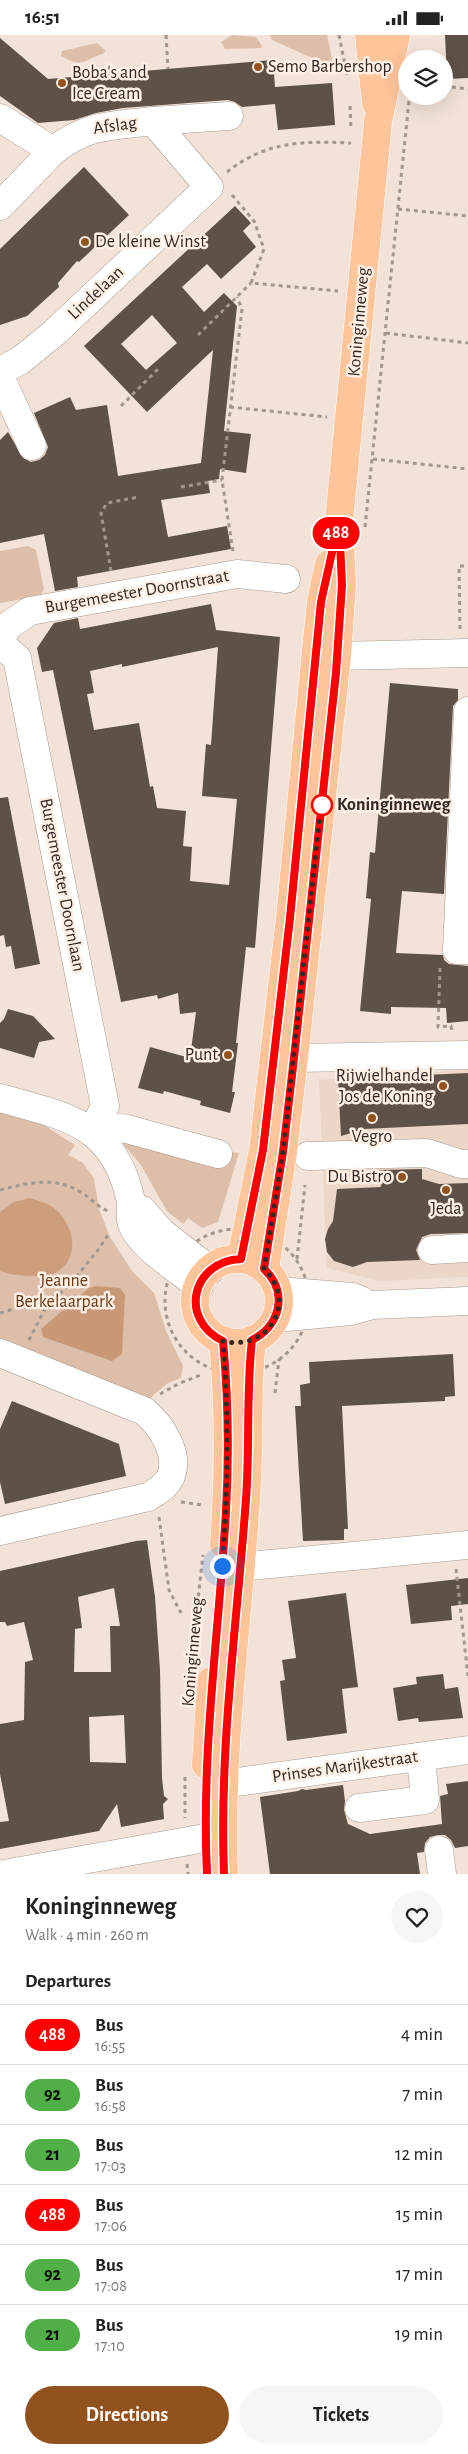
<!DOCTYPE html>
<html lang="en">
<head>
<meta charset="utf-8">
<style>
	body { margin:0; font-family:"Alegreya Sans",sans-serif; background:#f6f6f6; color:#222; height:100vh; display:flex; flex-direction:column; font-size:19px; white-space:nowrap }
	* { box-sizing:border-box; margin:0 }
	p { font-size:16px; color:#767676 }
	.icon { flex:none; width:28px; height:28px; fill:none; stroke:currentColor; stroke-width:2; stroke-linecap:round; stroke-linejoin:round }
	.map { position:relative; height:1839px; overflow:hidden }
	.side { display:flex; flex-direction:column; background:#fff; flex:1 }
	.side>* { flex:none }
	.badge { padding:0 10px; border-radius:16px; font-size:18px; line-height:32px }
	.controls { position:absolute; left:398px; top:15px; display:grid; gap:10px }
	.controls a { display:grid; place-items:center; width:55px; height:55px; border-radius:50%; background:#fff; box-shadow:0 5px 20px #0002; font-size:25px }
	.you { position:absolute; width:25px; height:25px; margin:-12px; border:4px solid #fff; border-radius:50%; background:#1a73e8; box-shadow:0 0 0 8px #1a73e833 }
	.map>.badge { position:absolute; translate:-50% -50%; box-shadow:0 0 0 2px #fff }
	h2 { padding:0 25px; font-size:19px; line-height:45px }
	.round { display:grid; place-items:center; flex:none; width:52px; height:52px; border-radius:26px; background:#f6f6f6 }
	.head { display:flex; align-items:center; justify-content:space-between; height:85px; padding:0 25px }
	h1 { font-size:24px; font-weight:700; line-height:38px }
	.button { display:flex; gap:10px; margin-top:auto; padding:10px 25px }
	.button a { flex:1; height:58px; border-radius:30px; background:#92521d; color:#fff; font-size:20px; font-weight:700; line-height:58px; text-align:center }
	.button a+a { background:#f6f6f6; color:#222 }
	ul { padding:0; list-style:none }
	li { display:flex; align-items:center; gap:15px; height:60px; padding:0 25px; border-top:1px solid #e0e0e0 }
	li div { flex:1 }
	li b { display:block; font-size:19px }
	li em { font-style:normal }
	li .badge { min-width:55px; font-weight:700; text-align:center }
	.status { display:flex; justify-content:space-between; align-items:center; height:35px; padding:0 25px; background:#fff; direction:ltr }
	.status svg { height:14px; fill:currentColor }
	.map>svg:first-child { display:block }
	.built { fill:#ecd6c7 }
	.green { fill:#ddbea9 }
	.forest { fill:#c99977 }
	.water { fill:#ce9d7c }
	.building { fill:#5e5148; fill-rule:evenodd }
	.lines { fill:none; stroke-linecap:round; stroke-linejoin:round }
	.minor-casing { stroke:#a89a90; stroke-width:29 }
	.major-casing { stroke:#fff; stroke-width:29 }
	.path { stroke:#a2978e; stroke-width:3; stroke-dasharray:4 4; stroke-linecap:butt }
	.minor { stroke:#fff; stroke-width:28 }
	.major { stroke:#fec59a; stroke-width:28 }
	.line-casing { stroke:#fff; stroke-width:11 }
	.line { stroke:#f00; stroke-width:8 }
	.walk { stroke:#302a26; stroke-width:5; stroke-dasharray:0 9 }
	.poi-dot { fill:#92521d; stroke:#ffefe4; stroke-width:2 }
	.stop-dot { fill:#fff; stroke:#f00; stroke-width:2.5 }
	.labels { text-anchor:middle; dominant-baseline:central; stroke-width:5; stroke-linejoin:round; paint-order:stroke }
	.poi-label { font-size:18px; fill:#302a26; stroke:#ffefe4; text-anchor:start }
	.street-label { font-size:18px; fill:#302a26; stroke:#ffefe4 }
	.stop-label { font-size:18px; font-weight:bold; fill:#302a26; stroke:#ffefe4; text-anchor:start }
	.park-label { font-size:18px; fill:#693a14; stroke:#ffefe4 }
</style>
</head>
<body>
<div class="status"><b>16:51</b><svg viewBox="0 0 49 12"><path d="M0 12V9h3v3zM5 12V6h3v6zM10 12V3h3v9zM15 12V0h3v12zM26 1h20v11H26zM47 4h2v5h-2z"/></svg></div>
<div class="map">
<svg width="468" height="1839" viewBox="0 0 468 1839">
	<rect width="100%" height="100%" fill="#f2e2d7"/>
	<polygon class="built" points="468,1035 468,1242 380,1246 327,1233 319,1045"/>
	<g class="green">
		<polygon points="232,0 256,2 262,11 261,13 225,14 221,7"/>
		<polygon points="270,0 327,0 333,29 330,31 272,5"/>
		<path d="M97 8 105 15 104 18C84 26 80 33 61 21L62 16Z"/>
		<polygon points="28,511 36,515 44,554 40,561 0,568 0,516"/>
		<polygon points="0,1077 39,1087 75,1110 68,1120 82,1127 94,1143 99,1174 110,1202 132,1236 154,1258 166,1296 183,1331 181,1343 168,1348 144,1368 0,1309"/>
		<polygon points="119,1104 239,1118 218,1187 202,1193 188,1183 183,1189 167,1176 141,1130"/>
	</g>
	<polygon class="forest" points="96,1251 120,1253 125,1260 122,1319 112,1326 43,1302 41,1294 89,1253"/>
	<path class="water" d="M30 1163C38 1166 49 1168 55 1174 74 1190 81 1222 57 1237 46 1244 12 1241 0 1236V1177L14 1167Z"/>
	<g class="building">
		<polygon points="445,0 468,0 468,43 447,44"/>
		<polygon points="0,3 48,44 273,25 275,52 332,48 335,90 278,95 275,69 242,72 235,67 228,65 123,73 96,78 74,85 38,88 0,61"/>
		<polygon points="84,132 129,180 79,227 77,226 58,248 59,252 27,281 0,290 0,214"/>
		<path d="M235 171 251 188 243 196 256 212 221 244 207 229 182 252 204 277 224 258 237 271 224 396 251 399 246 438 220 434 219 444 208 446 210 458 161 465 168 502 227 491 231 514 77 542 78 552 55 556 44 499 0 508V405L8 397 23 423 31 427 39 425 45 420 48 412 34 378 70 362 76 375 107 370 118 441 201 428 213 315 147 377 84 311ZM152 280 177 308 146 335 121 309Z"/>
		<path d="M211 569 216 595 280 602 255 913 246 912 236 1008H238L232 1057H235L230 1078 200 1070 201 1066 164 1056 163 1059 138 1053 150 1012 190 1023 196 977 180 979 178 958 158 964 157 960 121 967 53 635 42 637 37 613 54 588 78 583 80 594ZM218 612 211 710 206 709 202 761 237 764 229 850 190 846 192 812 183 811 186 776 157 773 153 751 150 752 139 688 94 695 87 659 94 658 90 636 122 629V632Z"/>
		<polygon points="390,648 458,654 458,665 453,671 444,859 402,856 396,918 443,920 444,925 449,929 468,931 468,986 447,988 446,973 391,972 391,979 360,976 371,864 366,863 367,852 370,817 375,818"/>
		<polygon points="8,762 40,929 15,934 11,911 6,912 4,900 0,901 0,763"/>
		<polygon points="8,974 33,981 55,1004 39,1007 34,1023 0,1013 0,988 4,984"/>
		<polygon points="468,1038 468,1089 364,1094 341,1101 338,1044"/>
		<polygon points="422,1134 422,1144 439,1149 468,1148 468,1198 431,1199 422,1202 416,1215 420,1225 367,1227 353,1232 334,1226 327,1217 325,1204 328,1194 333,1186 337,1154 381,1152 379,1135"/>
		<polygon points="453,1319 455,1361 445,1362 445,1366 342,1371 348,1494 344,1494 344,1505 303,1506 295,1371 301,1371 300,1350 310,1348 309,1327"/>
		<polygon points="12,1366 119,1409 126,1441 5,1469 0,1447 0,1394"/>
		<path d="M147 1505 155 1562 160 1635 162 1743 164 1761 168 1764 163 1769 164 1784 121 1792 117 1769 99 1796 0 1814V1787L9 1786 0 1739V1689L24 1685 25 1627 33 1625 24 1587 7 1591 5 1587H0V1536L136 1506ZM114 1553 120 1591H110L111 1637H74L75 1594 82 1593 78 1562ZM124 1680 126 1728 90 1727 89 1682Z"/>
		<polygon points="468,1543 468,1569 451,1571 452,1585 411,1589 406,1550"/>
		<polygon points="346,1558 358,1652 342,1654 347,1698 287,1706 280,1646 285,1645 282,1625 296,1623 288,1566"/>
		<polygon points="443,1639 445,1654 458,1652 463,1683 419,1687 418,1683 398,1686 393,1653 417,1649 416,1642"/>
		<polygon points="468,1746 468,1811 455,1813 451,1805 445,1800 438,1800 430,1802 425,1808 424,1817 417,1818 420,1839 270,1839 260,1762 298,1756 302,1754 306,1755 343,1750 345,1766 344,1775 348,1789 370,1799 442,1789 440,1761 448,1759 446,1749"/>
	</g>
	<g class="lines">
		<g class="minor-casing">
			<g id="minor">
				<path d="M0 83 53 116C87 89 111 91 153 86L209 152 54 298 21 325 0 336"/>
				<polyline points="153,86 229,81"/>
				<polyline points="0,171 53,116"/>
				<polyline points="0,342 32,411"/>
				<polyline points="0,604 9,590 30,576 237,539 286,544"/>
				<polyline points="0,609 17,623 105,1071 93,1096"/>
				<polyline points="337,621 468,618"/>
				<polyline points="468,676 457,915 468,915"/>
				<polyline points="294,1023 468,1020"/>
				<path d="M0 1063C65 1081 112 1087 130 1162 132 1170 129 1181 132 1189 140 1211 180 1236 199 1251"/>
				<polyline points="93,1096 112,1092 127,1094 218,1119"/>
				<polyline points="308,1121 427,1118 461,1129 468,1129"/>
				<polyline points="142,1175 161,1197 210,1235"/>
				<polyline points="432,1215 468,1213"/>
				<polyline points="278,1256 353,1262 362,1266"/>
				<polyline points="276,1283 351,1276 372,1270 468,1266"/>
				<path d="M0 1318 144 1376C160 1389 180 1418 171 1441 167 1451 157 1456 148 1462L0 1496"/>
				<polyline points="240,1532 468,1510"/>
				<polyline points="223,1749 468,1715"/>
				<polyline points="359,1773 425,1765 421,1722"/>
				<polyline points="439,1815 442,1839"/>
				<polyline points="4,1839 205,1803"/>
			</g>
		</g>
		<g class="major-casing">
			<g id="major">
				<polyline points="369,0 376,68"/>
				<polyline points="241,1224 263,1115 290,883 316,615 321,567 329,529"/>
				<circle cx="237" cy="1266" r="42"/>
				<polyline points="265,1234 283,1117 294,1023 337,621 342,550 339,486 378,87 396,0"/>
				<path d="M223 1305C229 1372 229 1442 224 1509"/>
				<polyline points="206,1730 211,1646"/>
				<path d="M224 1839C219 1713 238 1589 246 1464 250 1411 246 1358 252 1305"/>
			</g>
		</g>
		<g class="path">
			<polyline points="166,0 168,34"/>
			<polyline points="339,0 347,40"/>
			<polyline points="444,51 468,54"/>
			<polyline points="350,71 351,95"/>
			<path d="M227 137C266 106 303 106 351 108"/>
			<polyline points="232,160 254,186 264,214 251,248 338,256"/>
			<polyline points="398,174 468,181"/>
			<polyline points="386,298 468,308"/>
			<polyline points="198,300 251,248"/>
			<polyline points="121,371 158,334"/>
			<polyline points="230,372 327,382"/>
			<polyline points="373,424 468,434"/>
			<polyline points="181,452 222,445"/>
			<polyline points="365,492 409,66"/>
			<polyline points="233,516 222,445 242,274 237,262"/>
			<polyline points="111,536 101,478 107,468 139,462"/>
			<polyline points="460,594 459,531 468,531"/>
			<polyline points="440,933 438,992 451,991 452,997"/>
			<path d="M0 1155C28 1148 53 1141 79 1156 90 1162 96 1171 108 1176"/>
			<circle cx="237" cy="1266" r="72"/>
			<polyline points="297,1224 305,1150"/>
			<polyline points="0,1278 57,1261"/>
			<polyline points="29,1305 46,1272 71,1248 98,1215 110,1197"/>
			<polyline points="275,1358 279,1324"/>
			<polyline points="160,1359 180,1348 201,1340"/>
			<polyline points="181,1467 202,1470"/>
			<polyline points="159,1482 169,1555 181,1578"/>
			<polyline points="456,1534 468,1641"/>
			<polyline points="190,1633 203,1520"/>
			<polyline points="185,1742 185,1783"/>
			<polyline points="187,1829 188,1839"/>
		</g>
		<use href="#minor" class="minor"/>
		<use href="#major" class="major"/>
	</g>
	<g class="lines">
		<g class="line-casing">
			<path id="line" d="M207 1839C201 1716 219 1598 226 1476 229 1422 228 1359 223 1306 178 1284 192 1226 241 1224L263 1115 290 883 321 567 339 486 342 550 336 638 294 1023 283 1117 264 1234C289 1257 280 1291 252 1305 246 1358 250 1411 246 1464 237 1589 219 1713 224 1839"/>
		</g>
		<use href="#line" class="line"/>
		<path class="walk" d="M222 1531C228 1457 229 1380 223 1306 268 1317 299 1267 264 1234L283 1117 322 761V770"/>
	</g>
	<g class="poi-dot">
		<circle cx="258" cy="32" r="5"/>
		<circle cx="62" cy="48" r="5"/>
		<circle cx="85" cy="207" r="5"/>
		<circle cx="228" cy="1020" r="5"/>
		<circle cx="443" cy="1051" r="5"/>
		<circle cx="372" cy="1083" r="5"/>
		<circle cx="402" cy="1142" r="5"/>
		<circle cx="446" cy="1155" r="5"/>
	</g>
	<circle class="stop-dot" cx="322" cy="770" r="10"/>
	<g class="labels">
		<g class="poi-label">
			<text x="268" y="32">Semo Barbershop</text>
			<text x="72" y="38">Boba's and<tspan x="72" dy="21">Ice Cream</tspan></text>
			<text x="95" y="207">De kleine Winst</text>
			<text x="218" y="1020" text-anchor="end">Punt</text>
			<text x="433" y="1041" text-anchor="end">Rijwielhandel<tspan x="433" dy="21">Jos de Koning</tspan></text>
			<text x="372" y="1102" text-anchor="middle">Vegro</text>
			<text x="392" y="1142" text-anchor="end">Du Bistro</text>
			<text x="446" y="1174" text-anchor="middle">Jeda</text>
		</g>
		<g class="street-label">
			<text transform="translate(115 91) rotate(-8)">Afslag</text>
			<text transform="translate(96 258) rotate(-43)">Lindelaan</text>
			<text transform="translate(359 287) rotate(-85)">Koninginneweg</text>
			<text transform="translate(137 557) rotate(-10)">Burgemeester Doornstraat</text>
			<text transform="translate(62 850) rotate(79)">Burgemeester Doornlaan</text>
			<text transform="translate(193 1617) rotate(-85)">Koninginneweg</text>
			<text transform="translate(345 1732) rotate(-8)">Prinses Marijkestraat</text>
		</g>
		<g class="stop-label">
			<text x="337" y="770">Koninginneweg</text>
		</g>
		<g class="park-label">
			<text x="64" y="1246">Jeanne<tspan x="64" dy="21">Berkelaarpark</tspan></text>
		</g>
	</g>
</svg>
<div class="controls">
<a><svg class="icon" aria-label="layers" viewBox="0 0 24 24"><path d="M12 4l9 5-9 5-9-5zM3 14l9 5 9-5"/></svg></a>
</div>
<div class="you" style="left:222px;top:1531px"></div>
<b class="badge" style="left:336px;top:498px;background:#f00;color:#fff">488</b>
</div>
<section class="side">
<div class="head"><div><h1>Koninginneweg</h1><p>Walk · 4 min · 260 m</p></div><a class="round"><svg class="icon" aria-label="heart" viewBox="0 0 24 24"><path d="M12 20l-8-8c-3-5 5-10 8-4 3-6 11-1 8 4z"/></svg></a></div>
<h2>Departures</h2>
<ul>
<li><span class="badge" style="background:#f00;color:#fff">488</span><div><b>Bus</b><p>16:55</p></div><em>4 min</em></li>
<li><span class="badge" style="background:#50af46;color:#111">92</span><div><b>Bus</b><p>16:58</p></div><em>7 min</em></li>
<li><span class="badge" style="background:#50af46;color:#111">21</span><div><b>Bus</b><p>17:03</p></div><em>12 min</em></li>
<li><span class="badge" style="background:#f00;color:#fff">488</span><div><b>Bus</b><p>17:06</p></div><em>15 min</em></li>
<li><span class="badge" style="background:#50af46;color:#111">92</span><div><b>Bus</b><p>17:08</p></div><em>17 min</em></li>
<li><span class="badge" style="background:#50af46;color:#111">21</span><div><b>Bus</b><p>17:10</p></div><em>19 min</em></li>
</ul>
<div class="button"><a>Directions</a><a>Tickets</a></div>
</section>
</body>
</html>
